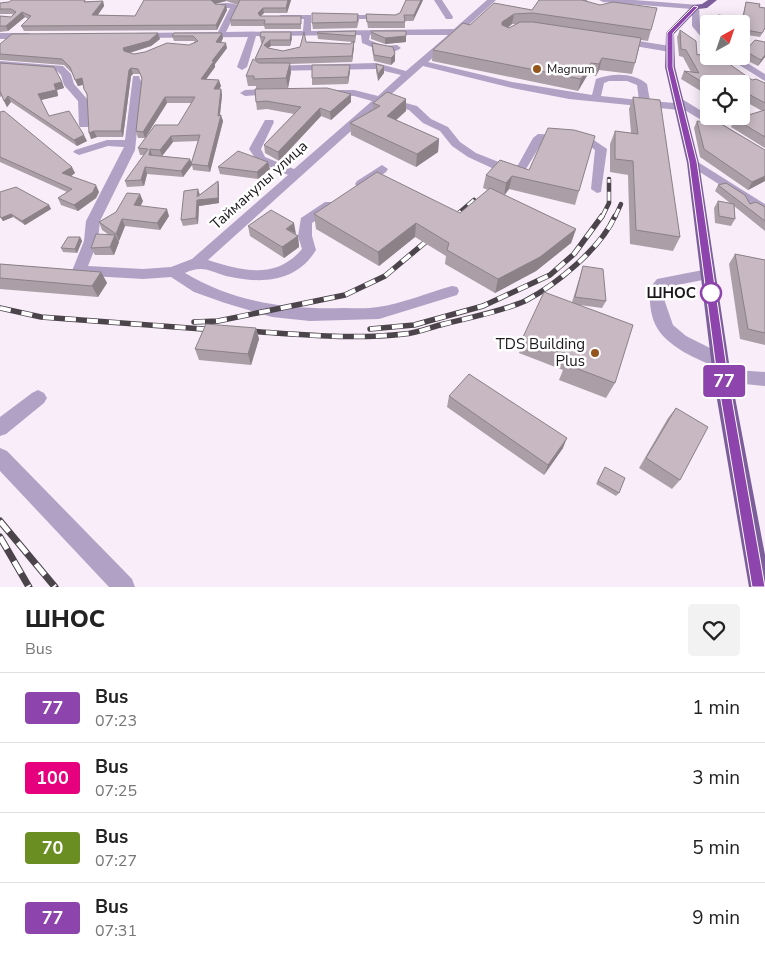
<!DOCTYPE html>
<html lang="en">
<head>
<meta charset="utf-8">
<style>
	body { margin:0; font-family:"Nunito Sans",sans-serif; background:#f2f2f2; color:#222; height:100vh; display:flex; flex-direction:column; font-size:19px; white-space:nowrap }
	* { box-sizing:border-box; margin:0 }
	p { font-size:16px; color:#767676 }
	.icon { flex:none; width:28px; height:28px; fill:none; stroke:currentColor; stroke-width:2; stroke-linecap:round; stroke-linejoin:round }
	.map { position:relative; height:587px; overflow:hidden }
	.panel { display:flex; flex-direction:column; background:#fff; flex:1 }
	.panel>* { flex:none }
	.badge { padding:0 10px; border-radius:4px; font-size:18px; line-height:32px }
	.needle { width:32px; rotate:40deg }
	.controls { position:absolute; left:700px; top:15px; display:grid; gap:10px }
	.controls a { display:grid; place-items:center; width:50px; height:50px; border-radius:5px; background:#fff; box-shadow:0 2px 12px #0003; font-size:25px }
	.map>.badge { position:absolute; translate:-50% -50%; box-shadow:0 0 0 2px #fff }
	.round { display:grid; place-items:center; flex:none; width:52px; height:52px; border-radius:5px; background:#f2f2f2 }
	.summary { display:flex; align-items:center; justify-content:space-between; height:85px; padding:0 25px }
	h1 { font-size:24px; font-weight:800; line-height:38px }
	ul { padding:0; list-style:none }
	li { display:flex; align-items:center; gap:15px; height:70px; padding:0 25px; border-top:1px solid #e0e0e0 }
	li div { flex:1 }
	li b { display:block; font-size:19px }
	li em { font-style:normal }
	li .badge { min-width:55px; font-weight:700; text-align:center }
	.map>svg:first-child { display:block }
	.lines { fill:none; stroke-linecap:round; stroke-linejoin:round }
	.minor { fill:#b1a1c4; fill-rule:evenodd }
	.major { fill:#7c5e9b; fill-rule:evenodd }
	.rail-far2-casing { stroke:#4b454b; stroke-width:4.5 }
	.rail-far1-casing { stroke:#4b454b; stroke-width:5.5 }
	.rail-casing { stroke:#4b454b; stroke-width:7 }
	.rail-far2 { stroke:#fff; stroke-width:3; stroke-dasharray:9; stroke-linecap:butt }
	.rail-far1 { stroke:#fff; stroke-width:4; stroke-dasharray:11; stroke-linecap:butt }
	.rail { stroke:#fff; stroke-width:5; stroke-dasharray:14; stroke-linecap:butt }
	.wall { fill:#ab9ea6; fill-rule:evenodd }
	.shaded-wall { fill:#8b8187 }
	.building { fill:#c7b8c1; stroke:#8b8187 }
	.line { fill:#8e44ad; stroke:#fff }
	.poi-dot { fill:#95561d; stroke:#fff; stroke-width:2 }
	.stop-dot { fill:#fff; stroke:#8e44ad; stroke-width:2.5 }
	.labels { text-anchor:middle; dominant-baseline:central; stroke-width:5; stroke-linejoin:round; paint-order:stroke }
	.far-poi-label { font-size:12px; fill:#1b171b; stroke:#fff; text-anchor:start }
	.street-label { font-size:15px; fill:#1b171b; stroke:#fff }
	.stop-label { font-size:15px; font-weight:bold; fill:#1b171b; stroke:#fff; text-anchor:end }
	.poi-label { font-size:15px; fill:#1b171b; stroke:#fff; text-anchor:end }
</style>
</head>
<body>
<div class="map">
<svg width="765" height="587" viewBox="0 0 765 587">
	<rect width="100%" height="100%" fill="#f8edf9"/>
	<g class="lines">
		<g class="minor">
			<polygon points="434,0 442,0 453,17 452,19 446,19"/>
			<path d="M487 0H496L428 62 512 82 592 95 596 79C611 73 634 72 647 84L650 101 675 103 673 101 674 99H682L765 150V158L683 109 679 110 569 99 512 88 423 66 387 98 417 106 431 119 448 127 460 142 476 153 511 167 518 165 533 138 538 134 588 136 607 149 601 192 597 193 591 189 595 150 585 142 544 139 523 174H505L468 157 452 146 440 131 423 123 409 110 382 103 208 260C242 271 276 280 302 249L298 236 301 218 325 202H335L336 205 335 208 312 223V236L316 250C296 283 260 284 226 276 209 271 202 265 185 273 233 302 288 310 344 308 355 308 367 309 378 307 402 304 429 292 452 286L457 287 459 291 457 295 379 319 310 321 272 317 225 303 194 292 171 277 143 279 74 275 72 271 84 241 86 221 124 147 108 146 79 155 73 152 75 150 107 140H125L133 76H139L142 84 135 150 100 221 98 241 88 266 143 269 171 267 192 259 288 175 257 161 249 149 265 120H273L274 122 261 149 265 157 294 169 372 101 354 96 327 95 322 92 323 90H354L378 96 401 75 376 69 270 71 265 68 267 66 376 63 406 71 448 35H370L369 40 385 46 397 45 401 48C390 57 374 48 362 43L361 35 256 36 247 67 242 70 237 67 248 37 139 38 136 37V33L218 32 230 8H214L213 6C219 2 233 2 239 6L226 32 303 31 304 19H278L277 17 281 15H311V31L454 29ZM609 81H627L637 85 639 100 601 96 604 83Z"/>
			<polygon points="599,0 634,0 699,5 700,26 709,35 709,44 706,43 692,26 692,9 603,2"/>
			<polygon points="336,15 386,15 390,17 386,19 336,19"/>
			<polygon points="0,33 29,33 33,36 29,39 0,39"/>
			<polygon points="620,38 670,46 674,49 670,52 617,43 616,41"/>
			<polygon points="725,56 736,56 765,74 765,81"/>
			<polygon points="0,61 63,66 71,74 74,84 88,100 89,125 88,127 80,127 79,125 78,101 64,85 61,75 57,71 0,67"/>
			<polygon points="274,89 278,90 278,94 245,96 240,93 245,90"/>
			<polygon points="693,159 765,204 765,214 689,165 687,163 689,161"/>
			<polygon points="382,165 388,169 386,172 365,187 357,187 355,184 357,181"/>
			<path d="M708 269 713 270 715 274 713 278 667 287 664 290 665 302 673 325 686 336 726 356 728 361 726 366 720 368C699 361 665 346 655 324 650 313 650 301 649 289L657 279Z"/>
			<polygon points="722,369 765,372 765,386 716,381 713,376 716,371"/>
			<polygon points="38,390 44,393 47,398 44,403 6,434 0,436 0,417 32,393"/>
			<polygon points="0,448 7,451 132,579 135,587 109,587 0,471"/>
		</g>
		<polygon class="major" points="708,0 717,0 707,8 698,9 674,34 675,67 699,163 731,376 765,555 765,587 749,587 713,376 687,163 665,67 666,33 693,5 702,4"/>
		<g class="rail-far2-casing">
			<g id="rail-far2">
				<polyline points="454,217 474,200"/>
				<polyline points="602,217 609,203 609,179"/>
				<polyline points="615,217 621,204"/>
			</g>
		</g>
		<g class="rail-far1-casing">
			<g id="rail-far1">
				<polyline points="450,221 456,216"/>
				<polyline points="0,308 41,317 216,330"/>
				<polyline points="194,322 218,321 345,295 385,276 435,234"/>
				<polyline points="370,329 414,325 483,306 550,275 574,254 602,216"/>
				<path d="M244 331C297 334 351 340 404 334 417 333 431 327 444 324 468 318 503 311 525 301 556 285 601 248 615 216"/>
			</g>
		</g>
		<g class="rail-casing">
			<g id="rail">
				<polyline points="0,521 55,587"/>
				<polyline points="0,537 29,587"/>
			</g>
		</g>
		<use href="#rail-far2" class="rail-far2"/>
		<use href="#rail-far1" class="rail-far1"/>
		<use href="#rail" class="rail"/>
	</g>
	<g class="wall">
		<polygon points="144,0 291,0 287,13 264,13 261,16 301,16 301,29 265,29 264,26 231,26 230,20 238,5 226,1 215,4 227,10 217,30 24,31 21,26 28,19 25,17 8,31 0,32 0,16 11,17 13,14 0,14 0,3 103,1 104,6 98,15 135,16"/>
		<polygon points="406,0 423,0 413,21 405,21 405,28 368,28 366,14 395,15 400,13"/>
		<path d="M539 0H587V2L651 30 648 41 641 40 635 63 632 74 599 70 596 76 588 74 578 91 432 61 433 50 470 25 532 10ZM512 24H516L509 28H508Z"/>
		<polygon points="746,2 759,7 765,8 765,29 760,37 741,34 741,24 715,24 718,15 742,18"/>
		<polygon points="358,14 359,20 357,28 313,29 312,23"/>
		<polygon points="680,30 697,55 752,80 765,83 765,148 731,127 735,119 762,111 741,99 741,84 709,84 709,96 681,79 684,71 691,72 683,57 679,56 677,37"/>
		<polygon points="356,31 356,37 355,43 354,43 354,47 352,62 290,64 291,72 288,88 256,89 256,86 248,86 246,76 256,61 255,59 262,43 261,43 260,37 292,38 290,46 271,46 268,48 283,51 300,47 306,42 350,44 352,42 318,39 317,33"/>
		<polygon points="371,32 406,36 406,42 385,44 371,39"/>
		<path d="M174 33 223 38 221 43 227 48 215 64V67L206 79 221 86 219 89H221L222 95 220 115 223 121 210 172 193 170 192 165 183 177 147 174 144 186 127 187 125 181 144 155H140L138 148 178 125 192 103H167L145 138H138L136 131 142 79 140 74H133L131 76 123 137H97L91 139 88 97 84 89 83 85 78 86 72 73 64 65 0 60V44L160 39 151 46 130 53 134 54 189 45 195 42 194 41H174L172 36ZM198 141 191 164 190 159 162 156 173 142Z"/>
		<polygon points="765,42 765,57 758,66 742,58 745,51"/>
		<polygon points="372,43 395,61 391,65 374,61 372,49"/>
		<polygon points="0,63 62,82 64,88 57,90 58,96 41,100 49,116 87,141 77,146 11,102 7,107 2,96 0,97"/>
		<polygon points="376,64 384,73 378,81 376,71"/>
		<polygon points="350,71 348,84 312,85 312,78"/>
		<polygon points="255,89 351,102 331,120 321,116 279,161 265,153 264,145 294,114 267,109 257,110 256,102"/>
		<polygon points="633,97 680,237 673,251 630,244 628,175 610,172 610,144 615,131 631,133 629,109"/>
		<polygon points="406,99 406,111 396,120 439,139 438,152 416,167 351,135 350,123 373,109 373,103"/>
		<polygon points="0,112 75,173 71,176 99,192 96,198 78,211 61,205 58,198 67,192 0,162"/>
		<polygon points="697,121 765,181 748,190 700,157 694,128"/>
		<polygon points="500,160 579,191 575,205 509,189 504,195 576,229 571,243 536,271 495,293 445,264 446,256 415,237 379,266 316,229 314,214 460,213 488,190 483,188 486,175"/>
		<polygon points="218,167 270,169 258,179 220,174"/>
		<polygon points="718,185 750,204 765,207 765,231 734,206 735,219 731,226 715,223 714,208 718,201 730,203 715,191"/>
		<polygon points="219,186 219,203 199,206 198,224 183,226 181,220 200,196"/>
		<polygon points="143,201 140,206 169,216 160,230 125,226 119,241 118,240 119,242 114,255 95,255 91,248 109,235 102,230 99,222"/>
		<polygon points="49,205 51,209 25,225 13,217 3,221 0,216"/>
		<polygon points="248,226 296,234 298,236 299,247 284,258 250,236"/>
		<polygon points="80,237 82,241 77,253 63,252 61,248"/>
		<polygon points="735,254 765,260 765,345 740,339 729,264"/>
		<polygon points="0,264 101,272 107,283 98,297 0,289"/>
		<polygon points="583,266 606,301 602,308 580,305 615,383 606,398 559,380 563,370 519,353 523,337 572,302"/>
		<polygon points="256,328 259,339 251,365 199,360 195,349"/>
		<polygon points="449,396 563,448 544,475 447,407"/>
		<polygon points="676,408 680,480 672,489 639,468 668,418"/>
		<polygon points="605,467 619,493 616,496 596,484"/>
	</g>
	<g class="shaded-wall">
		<polygon points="211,0 226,0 226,1 211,5"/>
		<polygon points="288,0 291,0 287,13 286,8"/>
		<polygon points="421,0 423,0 413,21 414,15"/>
		<polygon points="103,1 104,6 94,20 92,15"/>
		<polygon points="226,5 227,10 217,30 216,25"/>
		<polygon points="263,8 264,13 258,18 258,13"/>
		<polygon points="22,12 25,17 8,31 6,26"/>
		<polygon points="514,14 512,24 501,32 502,22"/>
		<polygon points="291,32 292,38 290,46 290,40"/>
		<polygon points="158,33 160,39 151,46 125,54 123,48"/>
		<polygon points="222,33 223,38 218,48 216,42"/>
		<polygon points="406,36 406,42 385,44 385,38"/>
		<polygon points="270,40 271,46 265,50 264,45"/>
		<polygon points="354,41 354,47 352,62 352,56"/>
		<polygon points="226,43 227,48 215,64 215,67 202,85 201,79 212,61"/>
		<polygon points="395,54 395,61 391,65 391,58"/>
		<polygon points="765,55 765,57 758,66 761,60"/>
		<polygon points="602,58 599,70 596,76 599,64"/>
		<polygon points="290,63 291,72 288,88 286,78"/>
		<polygon points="591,63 588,74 578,91 581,79"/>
		<polygon points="350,65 350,71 348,84 348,77"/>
		<polygon points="384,66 384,73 378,81 378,74"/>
		<polygon points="131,68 133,74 131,76 123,137 121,131 129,70"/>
		<polygon points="82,78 85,84 78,86 75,80"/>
		<polygon points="219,80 221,86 216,95 214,89"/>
		<polygon points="62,82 64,88 57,90 58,96 41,100 38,94 54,84"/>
		<polygon points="221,89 222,95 219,122 218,116"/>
		<polygon points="351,94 351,102 331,120 330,112"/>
		<polygon points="8,96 11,102 7,107 4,101"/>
		<polygon points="165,97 167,103 145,138 143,132"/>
		<polygon points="406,99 406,111 387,128 387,116"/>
		<polygon points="320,108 321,116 279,161 278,152"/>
		<polygon points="221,115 223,121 210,172 208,166"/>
		<polygon points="94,131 97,137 91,139 89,133"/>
		<polygon points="84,135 87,141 77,146 74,140"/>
		<polygon points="171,136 173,142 162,156 160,150"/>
		<polygon points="439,139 438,152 416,167 417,154"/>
		<polygon points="150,149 152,155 149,155"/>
		<polygon points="190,159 192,165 183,177 181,171"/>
		<polygon points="268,162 270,169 258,179 257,172"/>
		<polygon points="72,167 75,173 66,180 62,173"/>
		<polygon points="145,167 147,174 144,186 141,180"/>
		<polygon points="512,176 509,189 504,196 506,183"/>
		<polygon points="765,176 765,181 748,190 752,182"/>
		<polygon points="218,181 219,186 219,203 199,206 198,224 196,218 198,189 200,195"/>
		<polygon points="96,185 99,192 96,198 78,211 74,205"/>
		<polygon points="140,194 143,201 137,213 134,205"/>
		<polygon points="49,205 51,209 25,225 22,221"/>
		<polygon points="167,209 169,216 160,230 157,223"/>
		<polygon points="11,214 13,217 3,221 1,218"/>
		<polygon points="122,219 125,226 119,241 116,234"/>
		<polygon points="294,223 296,234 286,229"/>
		<polygon points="416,223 415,237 379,266 378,252"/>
		<polygon points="576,229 571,243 536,271 495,293 498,279"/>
		<polygon points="115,235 119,242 114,255 110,247"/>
		<polygon points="298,236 299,247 284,258 282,247"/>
		<polygon points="80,237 82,241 77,253 75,249"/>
		<polygon points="101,272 107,283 98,297 92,286"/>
		<polygon points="256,328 259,339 251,365 248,354"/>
		<polygon points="567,438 563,448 544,475 548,465"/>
	</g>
	<g class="building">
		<polygon points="12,0 85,0 84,2 103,1 92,15 135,16 144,0 211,0 215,4 226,5 216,25 21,26 31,16 22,12 6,26 0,26 0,16 11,17 16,12 11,9 0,9 0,3 9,2"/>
		<polygon points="239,0 288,0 286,8 263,8 258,13 260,16 301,16 301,24 264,24 265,20 230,20 240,0"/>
		<polygon points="406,0 421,0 414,15 404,15 405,22 367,22 366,14 395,15 400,13"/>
		<polygon points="539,0 582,0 600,5 613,2 657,8 651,30 533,13 514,14 502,22 502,25 509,28 520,22 533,22 641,38 635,63 602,58 599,64 591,63 581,79 433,50 463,23 470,25 494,3 532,10"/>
		<polygon points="746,2 760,4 759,7 765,8 765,28 762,33 741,29 741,24 716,24 718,15 743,18"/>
		<polygon points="312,13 358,14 357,22 312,23"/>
		<polygon points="680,30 696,41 697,55 709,53 709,56 718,56 752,80 756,79 765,83 765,103 741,90 741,84 709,84 709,86 684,71 699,73 686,50 681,49"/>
		<polygon points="356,31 355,36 317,33 318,32"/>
		<polygon points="371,31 406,31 406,36 385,38 371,32"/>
		<polygon points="261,32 291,32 290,40 270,40 264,45 268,48 283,51 300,47 304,32 306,42 350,44 354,41 352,56 255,59 265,37 260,37"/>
		<polygon points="158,33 149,41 123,48 124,51 134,54 145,52 167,43 189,45 198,41 193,36 172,36 174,33 222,33 216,42 226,43 212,61 214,61 201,79 219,80 214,89 221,89 218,116 221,115 208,166 191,164 200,135 171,136 160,150 150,149 149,155 190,159 181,171 145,167 141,180 125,181 148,149 138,148 155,125 178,125 195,97 165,97 143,132 136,131 142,78 138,69 131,68 129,70 121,131 94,131 89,133 87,94 84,89 82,78 75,80 70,67 62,59 0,54 0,44 12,34"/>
		<polygon points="755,40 765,42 765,55 761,60 745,51"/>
		<polygon points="372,43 393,47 395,54 391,58 374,55"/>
		<polygon points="253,59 259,63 290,63 286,78 254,79 254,76 246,76"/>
		<polygon points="0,63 54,67 62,82 54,84 56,90 38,94 49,116 69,111 84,135 74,140 8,96 4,101 0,91"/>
		<polygon points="376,64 384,66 378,74"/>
		<polygon points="312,65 350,65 348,77 312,78"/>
		<polygon points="327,88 351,94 330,112 320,108 278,152 264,145 301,107 266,101 256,102 255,89"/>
		<polygon points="387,92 406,99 387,116 439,139 417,154 350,123 380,106 373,103"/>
		<polygon points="633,97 660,100 680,237 636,230 633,161 615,159 615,131 638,134"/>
		<polygon points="765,110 765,137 735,119"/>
		<polygon points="4,111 72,167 62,173 96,185 93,192 74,205 58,198 72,189 0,157 0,112"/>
		<polygon points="697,121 721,124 765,150 765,176 752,182 704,149"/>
		<polygon points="548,128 574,130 595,136 579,191 512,176 506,183 486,175 500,160 529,170"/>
		<polygon points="238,151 268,162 257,172 218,167"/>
		<polygon points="377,172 460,213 490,188 576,229 540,257 498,279 447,250 449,243 416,223 378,252 314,214"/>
		<polygon points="218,181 218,198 197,200 196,218 181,220 184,191 198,189 197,197"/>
		<polygon points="726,183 745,195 750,204 756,202 765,207 765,221 718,185"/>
		<polygon points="16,187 49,205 22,221 11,214 1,218 0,216 0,192"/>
		<polygon points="127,193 140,194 134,205 167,209 157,223 122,219 116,234 99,222 116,212"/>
		<polygon points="718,201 734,204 735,219 719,216"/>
		<polygon points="271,210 294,223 286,229 298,236 282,247 248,226"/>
		<polygon points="96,234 115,235 110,247 91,248"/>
		<polygon points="68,237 80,237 75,249 61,248"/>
		<polygon points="735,254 765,260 765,333 748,329"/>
		<polygon points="0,264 101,272 92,286 0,278"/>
		<polygon points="583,266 603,269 606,301 575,297"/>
		<polygon points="544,292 633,325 615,383 565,364 569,355 523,337"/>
		<polygon points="206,324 256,328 248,354 195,349"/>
		<polygon points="469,374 567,438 548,465 449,396"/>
		<polygon points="676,408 708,427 680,480 646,458"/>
		<polygon points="605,467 625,478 619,493 598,481"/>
	</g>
	<polygon class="line" points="694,6 698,7 673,33 673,67 697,162 728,376 765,587 752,587 717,376 689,162 667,67 667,33"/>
	<g class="poi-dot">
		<circle cx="537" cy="69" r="5"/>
		<circle cx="595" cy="353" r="5"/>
	</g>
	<circle class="stop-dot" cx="711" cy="293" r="10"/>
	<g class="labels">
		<g class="far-poi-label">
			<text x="547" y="69">Magnum</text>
		</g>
		<g class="street-label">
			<text transform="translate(259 185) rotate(-42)">Тайманулы улица</text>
		</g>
		<g class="stop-label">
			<text x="696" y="293">ШНОС</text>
		</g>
		<g class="poi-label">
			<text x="585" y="344">TDS Building<tspan x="585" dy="17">Plus</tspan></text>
		</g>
	</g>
</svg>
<div class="controls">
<a><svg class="needle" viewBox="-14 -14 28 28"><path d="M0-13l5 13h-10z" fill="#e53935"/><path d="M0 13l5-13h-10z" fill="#767676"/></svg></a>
<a><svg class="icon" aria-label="locate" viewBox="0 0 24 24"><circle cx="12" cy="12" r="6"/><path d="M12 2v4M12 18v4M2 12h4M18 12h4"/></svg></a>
</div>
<b class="badge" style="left:724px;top:381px;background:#8e44ad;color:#fff">77</b>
</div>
<section class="panel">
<div class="summary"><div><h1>ШНОС</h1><p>Bus</p></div><a class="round"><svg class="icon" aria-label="heart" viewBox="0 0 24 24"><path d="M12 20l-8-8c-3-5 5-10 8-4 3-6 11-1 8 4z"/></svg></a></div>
<ul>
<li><span class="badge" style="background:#8e44ad;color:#fff">77</span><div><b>Bus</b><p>07:23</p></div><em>1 min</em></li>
<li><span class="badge" style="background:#e6007e;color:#fff">100</span><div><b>Bus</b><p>07:25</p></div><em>3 min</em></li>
<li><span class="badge" style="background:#6b8e23;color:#fff">70</span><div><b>Bus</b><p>07:27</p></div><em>5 min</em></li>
<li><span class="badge" style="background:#8e44ad;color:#fff">77</span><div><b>Bus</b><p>07:31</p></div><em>9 min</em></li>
</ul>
</section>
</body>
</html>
